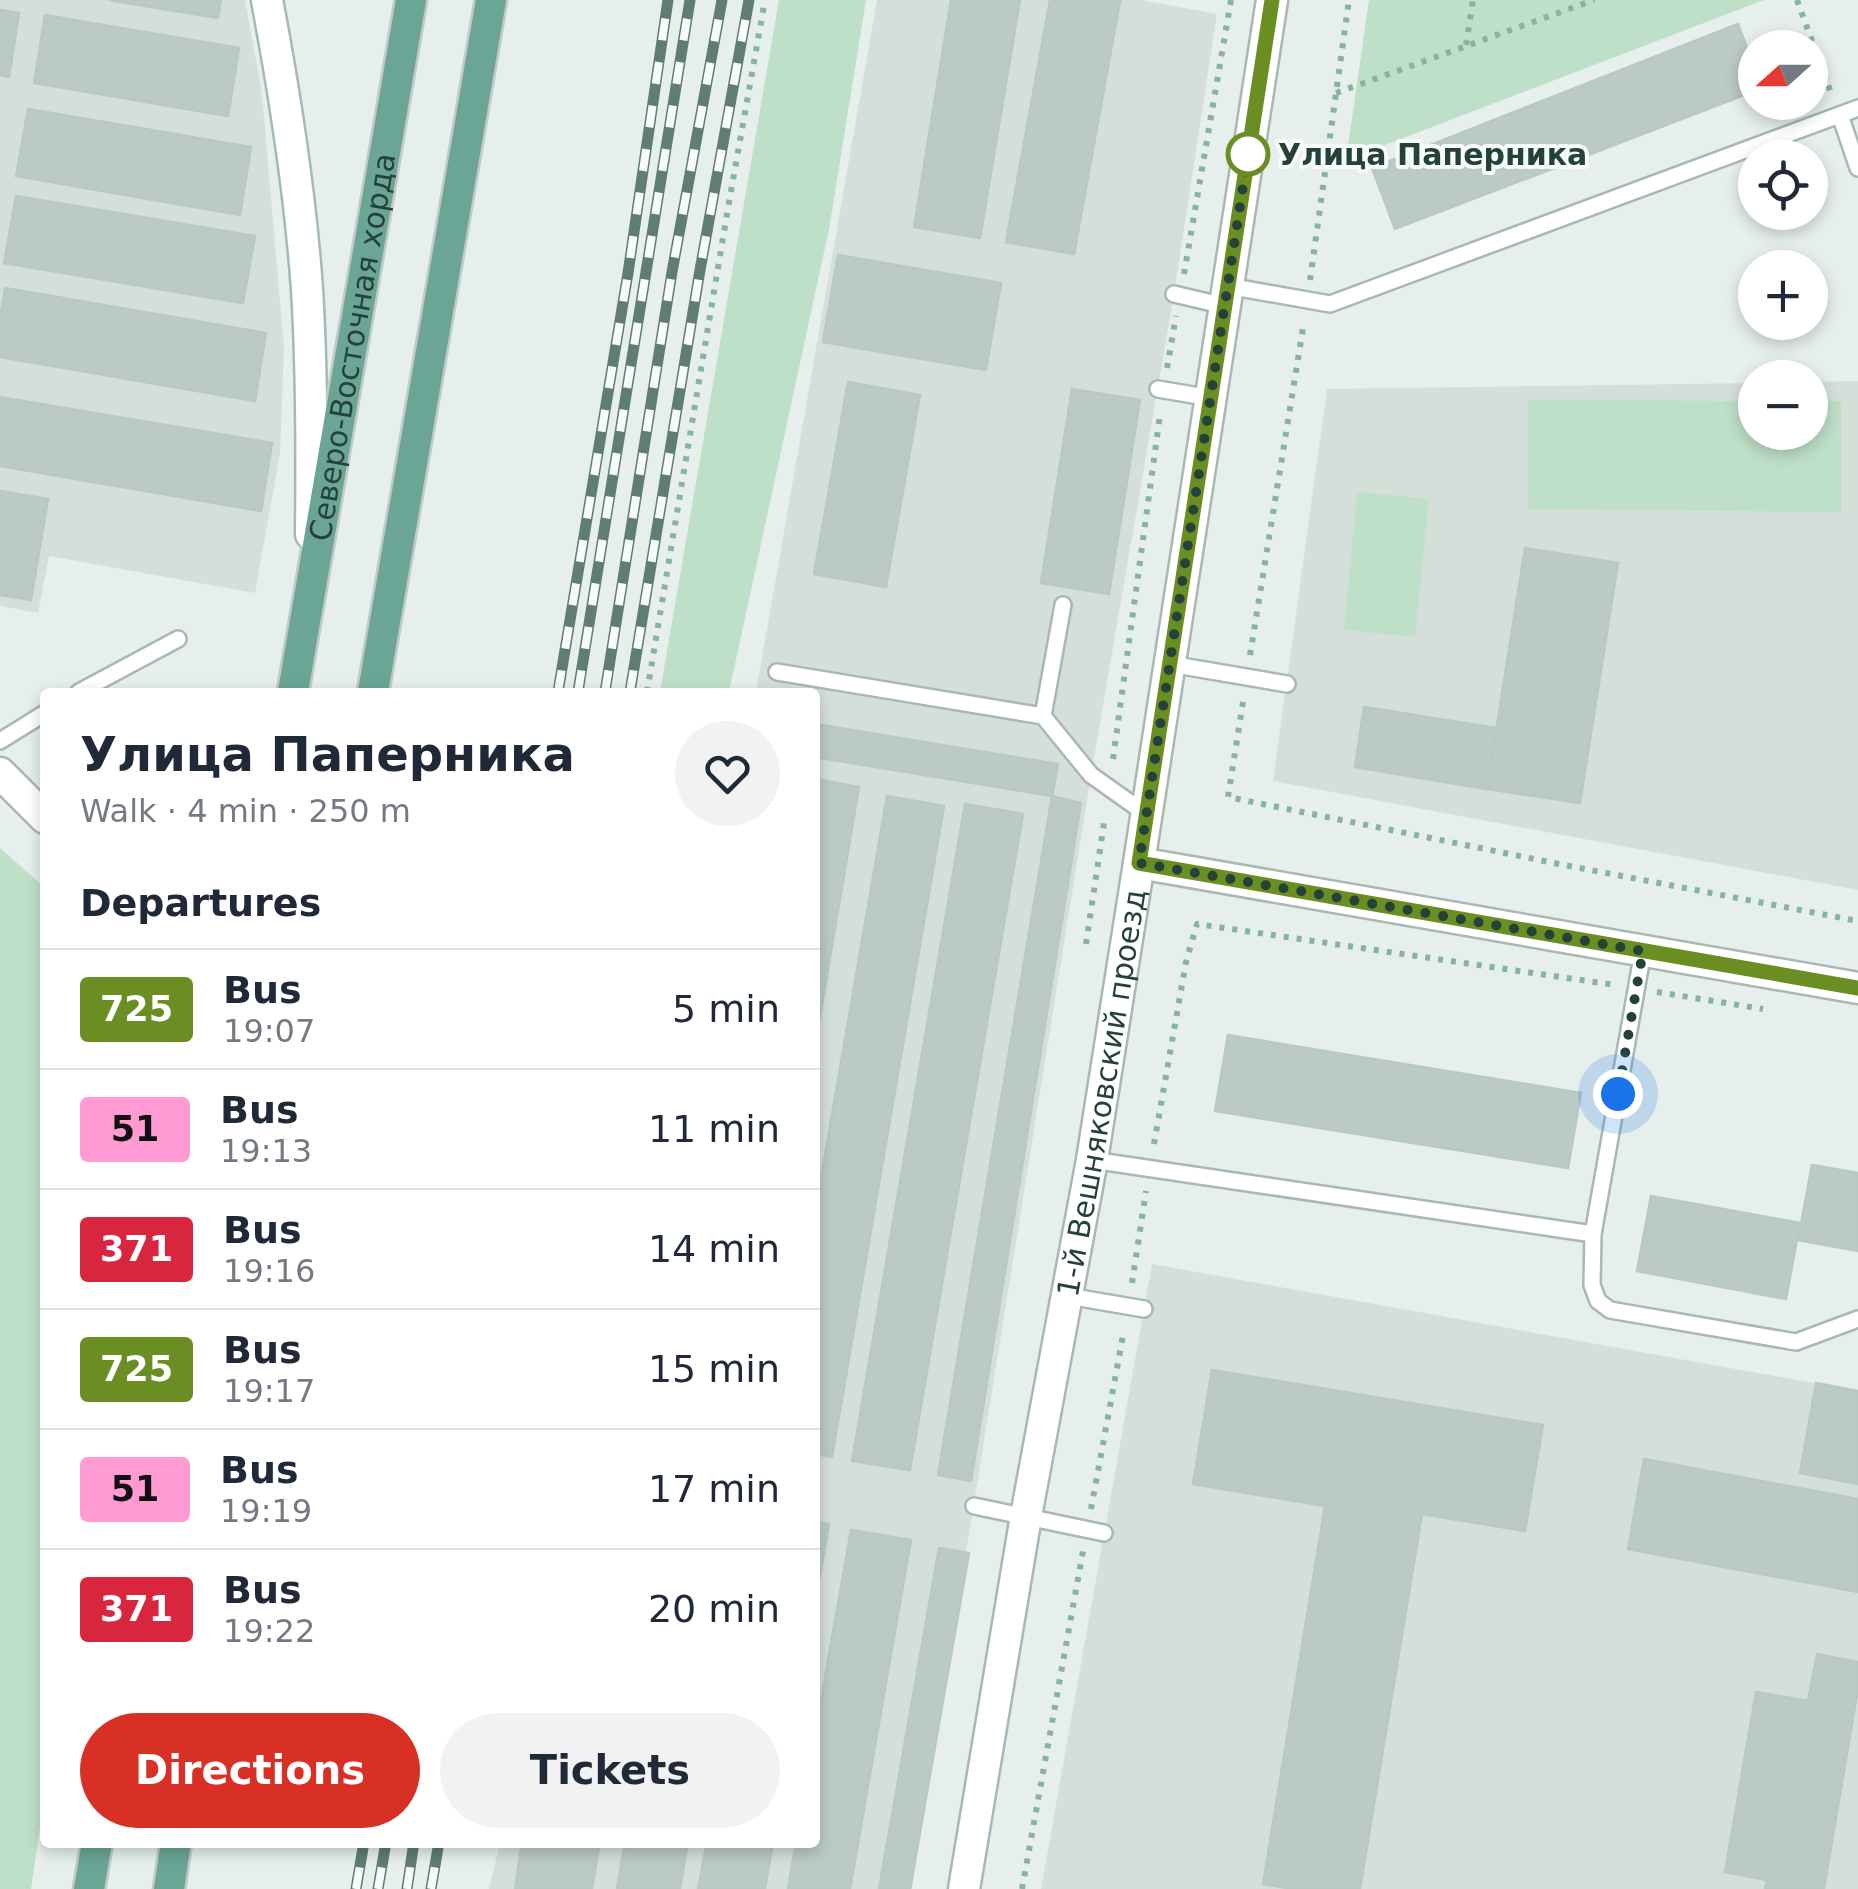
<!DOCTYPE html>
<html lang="en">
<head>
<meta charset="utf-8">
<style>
	body { margin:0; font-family:"DejaVu Sans",sans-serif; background:#f2f2f3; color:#1f2937; height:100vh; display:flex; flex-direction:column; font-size:38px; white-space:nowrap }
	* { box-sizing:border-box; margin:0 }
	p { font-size:32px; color:#747a83 }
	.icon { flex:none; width:55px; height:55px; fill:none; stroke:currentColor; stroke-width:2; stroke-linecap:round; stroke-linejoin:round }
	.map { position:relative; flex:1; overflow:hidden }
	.panel { position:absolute; left:40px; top:688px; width:780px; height:1160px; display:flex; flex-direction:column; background:#fff; border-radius:10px; box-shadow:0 5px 15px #0003 }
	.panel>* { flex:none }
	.badge { padding:0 20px; border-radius:8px; font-size:35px; line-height:65px }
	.needle { width:65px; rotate:249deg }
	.controls { position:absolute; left:1738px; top:30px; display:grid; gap:20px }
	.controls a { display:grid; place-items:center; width:90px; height:90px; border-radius:50%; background:#fff; box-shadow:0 5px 15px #0003; font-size:50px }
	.you { position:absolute; width:50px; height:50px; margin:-25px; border:8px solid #fff; border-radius:50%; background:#1a73e8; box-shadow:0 0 0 15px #1a73e833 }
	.map>.badge { position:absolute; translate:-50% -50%; box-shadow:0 0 0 5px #fff }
	h2 { padding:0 40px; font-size:38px; line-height:90px }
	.round { display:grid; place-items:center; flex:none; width:105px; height:105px; border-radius:52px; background:#f2f2f3 }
	.head { display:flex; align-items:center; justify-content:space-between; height:170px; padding:0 40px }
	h1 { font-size:48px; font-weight:800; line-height:75px }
	.cta { display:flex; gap:20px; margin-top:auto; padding:20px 40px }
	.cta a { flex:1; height:115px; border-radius:60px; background:#d93025; color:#fff; font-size:40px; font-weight:800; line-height:115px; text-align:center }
	.cta a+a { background:#f2f2f3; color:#1f2937 }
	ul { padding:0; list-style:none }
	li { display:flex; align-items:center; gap:30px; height:120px; padding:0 40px; border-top:2px solid #e0e1e3 }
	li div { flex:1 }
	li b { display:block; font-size:38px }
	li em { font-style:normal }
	li .badge { min-width:110px; font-weight:700; text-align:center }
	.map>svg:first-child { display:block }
	.built { fill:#d4dfda }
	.green { fill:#bfe0c8 }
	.building { fill:#bbcac4; stroke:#b8c9c2; stroke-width:2.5 }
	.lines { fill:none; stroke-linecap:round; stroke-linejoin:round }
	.service-casing { stroke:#a8b8b2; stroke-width:20 }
	.minor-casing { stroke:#a8b8b2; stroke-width:35 }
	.tertiary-casing { stroke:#a8b8b2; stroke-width:35 }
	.secondary-casing { stroke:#a4bbb3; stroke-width:35 }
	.primary-casing { stroke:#c2cac8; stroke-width:35 }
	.path { stroke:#86b3a5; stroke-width:6; stroke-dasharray:5 8; stroke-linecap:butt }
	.service { stroke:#fff; stroke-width:15 }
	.minor { stroke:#fff; stroke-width:30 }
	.tertiary { stroke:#fff; stroke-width:30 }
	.secondary { stroke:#fff; stroke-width:30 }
	.primary { stroke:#6aa596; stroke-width:30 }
	.rail-casing { stroke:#5f7d75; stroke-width:11 }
	.rail { stroke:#f7fbf9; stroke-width:8; stroke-dasharray:22; stroke-linecap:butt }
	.line-casing { stroke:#fff; stroke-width:22 }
	.line { stroke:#6b8e23; stroke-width:15 }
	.walk { stroke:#24423a; stroke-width:10; stroke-dasharray:0 18 }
	.stop-dot { fill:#fff; stroke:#6b8e23; stroke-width:5 }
	.labels { text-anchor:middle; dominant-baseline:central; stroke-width:8; stroke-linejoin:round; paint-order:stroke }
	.stop-label { font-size:30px; font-weight:bold; fill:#24423a; stroke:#f7fbf9; text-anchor:start }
	.street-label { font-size:30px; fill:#24423a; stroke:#f7fbf9 }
</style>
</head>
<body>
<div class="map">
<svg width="1858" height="1889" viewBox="0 0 1858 1889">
	<rect width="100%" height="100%" fill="#e6efeb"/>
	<g class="built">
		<polygon points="0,0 245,0 262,94 284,348 280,453 255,593 49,556 38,613 0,606"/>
		<polygon points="877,0 1141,0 1217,14 1174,294 1091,775 912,1889 489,1889 500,1843 815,1842 815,692 756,692"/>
		<polygon points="1858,381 1858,890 1273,781 1327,389 1755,383 1755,432 1810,432 1810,382"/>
		<polygon points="1152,1264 1858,1391 1858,1889 1041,1889"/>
	</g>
	<g class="green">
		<polygon points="779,0 866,0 829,229 729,692 660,692"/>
		<polygon points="1369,0 1764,0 1346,160"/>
		<polygon points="1528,400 1755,401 1755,432 1810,432 1810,401 1841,401 1841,512 1528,509"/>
		<polygon points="1357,492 1429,499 1415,637 1344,630"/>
		<polygon points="0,848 45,888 45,1791 31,1889 0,1889"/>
	</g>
	<g class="building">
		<polygon points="109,0 221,0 218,18"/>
		<polygon points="951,0 1020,0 980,238 914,227"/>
		<polygon points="1050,0 1120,1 1074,254 1006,242"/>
		<polygon points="0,10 19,13 9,77 0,75"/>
		<polygon points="45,15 239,48 228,116 34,83"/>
		<polygon points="1738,24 1755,69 1755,91 1395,229 1372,168"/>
		<polygon points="28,109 251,147 240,215 16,176"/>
		<polygon points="16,196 255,236 243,303 4,263"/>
		<polygon points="838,255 1001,283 986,370 823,342"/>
		<polygon points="5,288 266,333 255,401 0,357 0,319"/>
		<polygon points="848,382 920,395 886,587 814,574"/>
		<polygon points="1072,389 1140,400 1109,594 1041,583"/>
		<polygon points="0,397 272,443 261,511 0,466"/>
		<polygon points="0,491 48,499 31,600 0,595"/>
		<polygon points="1525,548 1618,563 1580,803 1487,789"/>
		<polygon points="1364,707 1496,728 1487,789 1355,767"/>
		<polygon points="815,724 1058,764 1052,796 815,757"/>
		<polygon points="815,779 859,787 815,1046"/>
		<polygon points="887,796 944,806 832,1457 815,1454 815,1213"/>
		<polygon points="1052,796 1081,803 971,1481 938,1475"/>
		<polygon points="965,804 1023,814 910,1470 852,1461"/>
		<polygon points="1228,1035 1581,1093 1568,1168 1215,1111"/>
		<polygon points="1812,1165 1858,1173 1858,1251 1798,1240"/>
		<polygon points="1651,1196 1800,1223 1786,1299 1637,1271"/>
		<polygon points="1212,1370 1543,1425 1525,1531 1422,1514 1360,1889 1292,1889 1263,1884 1325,1506 1193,1484"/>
		<polygon points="1816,1383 1858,1391 1858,1484 1800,1473"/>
		<polygon points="1644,1459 1858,1499 1858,1592 1628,1549"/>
		<polygon points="815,1522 829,1524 815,1604"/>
		<polygon points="851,1530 911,1540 850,1889 788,1889 796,1842 815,1842 815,1734"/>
		<polygon points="939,1548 969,1553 910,1889 879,1889"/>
		<polygon points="1817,1654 1858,1662 1858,1688 1824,1889 1765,1889 1767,1880 1725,1872 1756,1692 1808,1701"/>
		<polygon points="522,1842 600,1842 592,1889 515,1889"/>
		<polygon points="625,1842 688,1842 680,1889 617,1889"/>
		<polygon points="707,1842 773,1842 765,1889 698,1889"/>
	</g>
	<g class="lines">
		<g class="service-casing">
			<g id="service">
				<polyline points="1840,115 1858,168"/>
				<polyline points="1228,286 1330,304 1858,108"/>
				<polyline points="1174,294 1225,306"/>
				<polyline points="1158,389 1211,398"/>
				<polyline points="1170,664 1287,684"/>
				<polyline points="777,672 1043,716 1091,775 1146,814"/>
				<polyline points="79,692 178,639"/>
				<polyline points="1043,716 1063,605"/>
				<polyline points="0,741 45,713"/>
				<polyline points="1092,1160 1593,1234 1643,951"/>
				<polyline points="1593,1234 1592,1285 1598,1301 1610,1310 1796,1342 1858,1319"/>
				<polyline points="1068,1296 1144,1309"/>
				<polyline points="974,1506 1104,1533"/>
			</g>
		</g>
		<g class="minor-casing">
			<g id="minor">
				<polyline points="0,773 45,818"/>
				<path id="s1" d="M964 1889 1026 1516 1092 1160 1139 863"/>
			</g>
		</g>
		<g class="tertiary-casing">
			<polyline id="tertiary" points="1272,0 1139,863 1858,988"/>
		</g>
		<g class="secondary-casing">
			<path id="secondary" d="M267 0C285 95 300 192 307 289 312 370 312 452 311 534"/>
		</g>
		<g class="primary-casing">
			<g id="primary">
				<path id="s2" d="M293 692 411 0"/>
				<polyline points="373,692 491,0"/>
				<polyline points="89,1889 97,1842"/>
				<polyline points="169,1889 176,1842"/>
			</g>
		</g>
		<g class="path">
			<polyline points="1797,0 1831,93"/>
			<polyline points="1466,45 1473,0"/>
			<polyline points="1336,93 1594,0"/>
			<polyline points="1184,274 1231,0"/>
			<polyline points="1310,280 1349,0"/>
			<polyline points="1167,368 1176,316"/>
			<polyline points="1250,655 1304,322"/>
			<polyline points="647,692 728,208 765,0"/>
			<polyline points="1243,702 1228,797 1559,864 1858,921"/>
			<polyline points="1113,759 1160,415"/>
			<polyline points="1086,944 1105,816"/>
			<polyline points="1657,992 1763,1009"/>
			<polyline points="1154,1144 1186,962 1197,924 1615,985"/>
			<polyline points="1132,1283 1146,1191"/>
			<polyline points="1091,1509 1124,1330"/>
			<polyline points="1022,1889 1083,1551"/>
		</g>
		<use href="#service" class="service"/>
		<use href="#minor" class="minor"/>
		<use href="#tertiary" class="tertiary"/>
		<use href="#secondary" class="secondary"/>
		<use href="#primary" class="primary"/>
		<g class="rail-casing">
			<g id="rail">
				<polyline points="558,692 628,273 668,0"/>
				<polyline points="578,692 690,0"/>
				<polyline points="605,692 672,272 722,0"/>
				<polyline points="630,692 700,270 749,0"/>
				<polyline points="356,1889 364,1842"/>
				<polyline points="378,1889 386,1842"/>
				<polyline points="407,1889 414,1842"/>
				<polyline points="431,1889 439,1842"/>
			</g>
		</g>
		<use href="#rail" class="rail"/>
	</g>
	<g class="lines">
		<g class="line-casing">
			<polyline id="line" points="1272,0 1139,863 1858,988"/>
		</g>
		<use href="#line" class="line"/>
		<polyline class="walk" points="1248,154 1139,863 1643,951 1618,1094"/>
	</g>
	<circle class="stop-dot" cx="1248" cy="154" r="20"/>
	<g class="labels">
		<g class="stop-label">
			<text x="1278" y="154">Улица Паперника</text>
		</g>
		<g class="street-label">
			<text stroke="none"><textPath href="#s2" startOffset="350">Северо-Восточная хорда</textPath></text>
			<text stroke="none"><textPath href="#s1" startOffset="808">1-й Вешняковский проезд</textPath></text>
		</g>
	</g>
</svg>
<div class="controls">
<a><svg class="needle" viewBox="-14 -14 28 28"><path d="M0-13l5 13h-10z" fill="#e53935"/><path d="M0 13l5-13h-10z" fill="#747a83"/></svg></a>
<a><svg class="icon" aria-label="locate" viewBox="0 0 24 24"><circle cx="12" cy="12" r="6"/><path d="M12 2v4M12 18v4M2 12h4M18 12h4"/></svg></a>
<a>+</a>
<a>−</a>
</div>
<div class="you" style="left:1618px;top:1094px"></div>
<section class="panel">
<div class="head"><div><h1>Улица Паперника</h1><p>Walk · 4 min · 250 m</p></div><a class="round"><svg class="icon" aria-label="heart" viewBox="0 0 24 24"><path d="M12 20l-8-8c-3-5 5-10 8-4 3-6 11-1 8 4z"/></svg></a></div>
<h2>Departures</h2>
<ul>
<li><span class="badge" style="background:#6b8e23;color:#fff">725</span><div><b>Bus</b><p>19:07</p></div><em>5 min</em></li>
<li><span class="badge" style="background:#ff9ad2;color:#111">51</span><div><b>Bus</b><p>19:13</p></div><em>11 min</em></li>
<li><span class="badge" style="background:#d7263d;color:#fff">371</span><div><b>Bus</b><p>19:16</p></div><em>14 min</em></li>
<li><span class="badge" style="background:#6b8e23;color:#fff">725</span><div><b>Bus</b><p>19:17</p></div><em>15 min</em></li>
<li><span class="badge" style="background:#ff9ad2;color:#111">51</span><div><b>Bus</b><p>19:19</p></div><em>17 min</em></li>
<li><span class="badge" style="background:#d7263d;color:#fff">371</span><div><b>Bus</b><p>19:22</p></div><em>20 min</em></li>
</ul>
<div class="cta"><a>Directions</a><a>Tickets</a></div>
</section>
</div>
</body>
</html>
